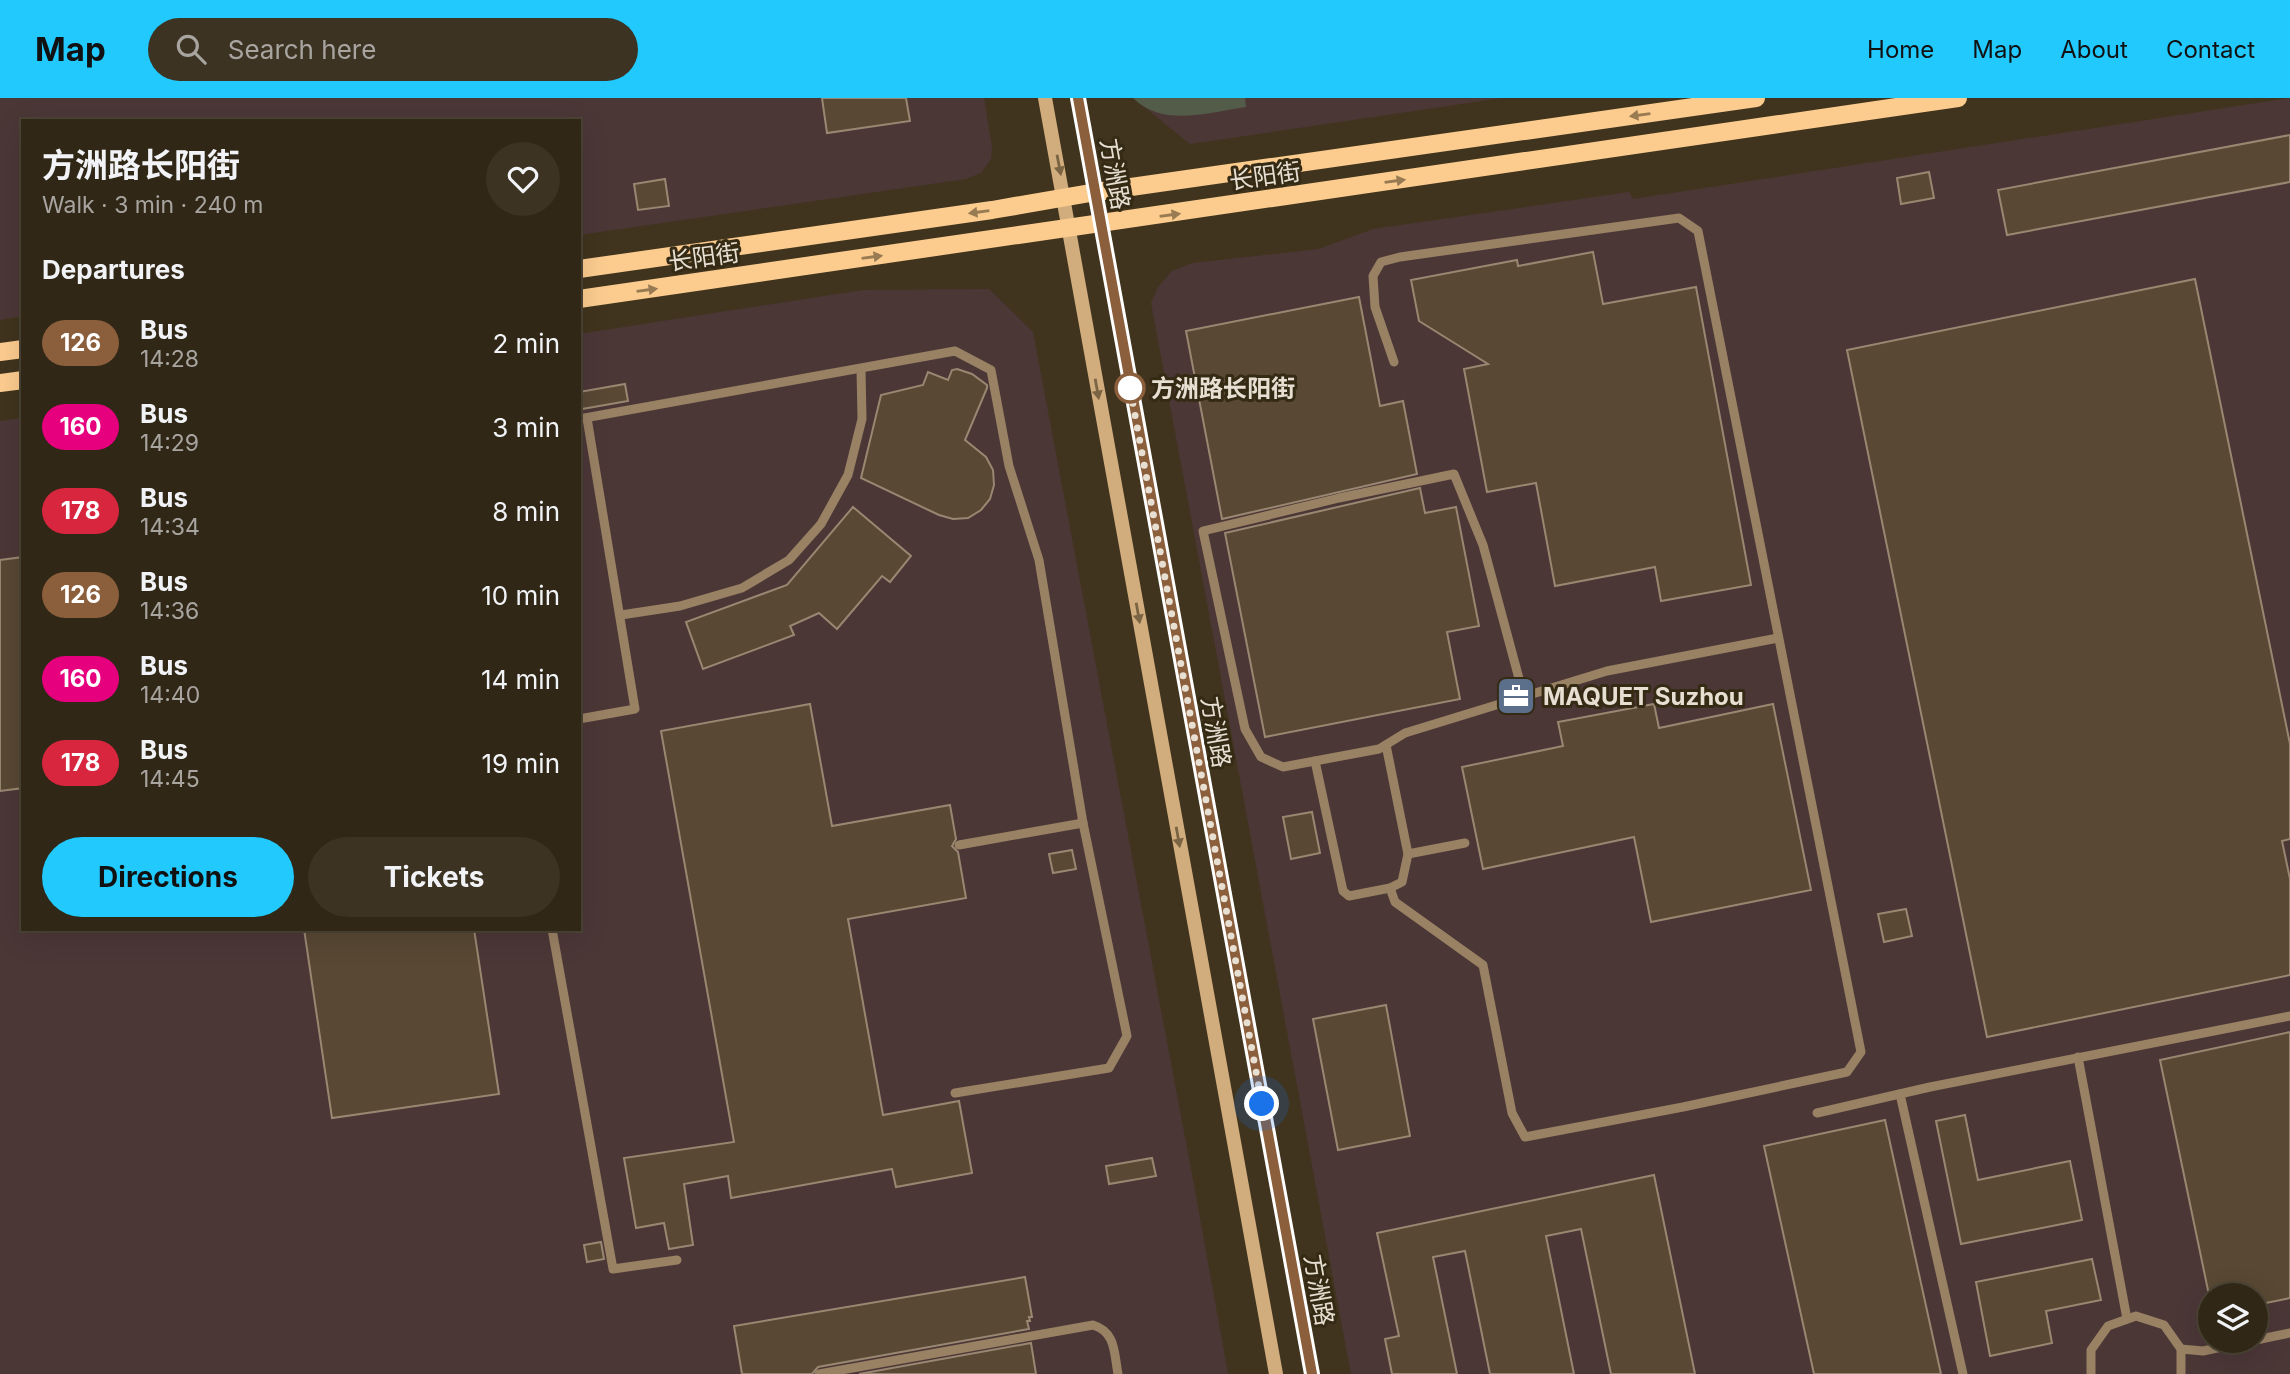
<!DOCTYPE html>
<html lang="en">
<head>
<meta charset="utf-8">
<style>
	body { margin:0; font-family:Inter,"Noto Sans SC",sans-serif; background:#3c3323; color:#f1f3f6; height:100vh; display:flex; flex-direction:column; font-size:26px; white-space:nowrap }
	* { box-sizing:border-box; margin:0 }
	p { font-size:23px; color:#a8a5a1 }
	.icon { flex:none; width:38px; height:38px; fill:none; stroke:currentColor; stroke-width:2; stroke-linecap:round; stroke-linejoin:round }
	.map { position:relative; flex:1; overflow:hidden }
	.drawer { position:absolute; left:21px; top:21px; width:560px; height:812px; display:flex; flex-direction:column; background:#302716; border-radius:0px; box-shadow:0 7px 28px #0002,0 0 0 2px #4b4435 }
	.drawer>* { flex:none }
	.badge { padding:0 14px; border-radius:23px; font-size:24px; line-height:46px }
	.fabs { position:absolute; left:2198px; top:1185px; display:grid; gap:14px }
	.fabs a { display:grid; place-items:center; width:70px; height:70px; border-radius:50%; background:#302716; box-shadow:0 7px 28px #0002,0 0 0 2px #4b4435; font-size:35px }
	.you { position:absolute; width:35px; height:35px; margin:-18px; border:5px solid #fff; border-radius:50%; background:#1a73e8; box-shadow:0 0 0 10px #1a73e833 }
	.map>.badge { position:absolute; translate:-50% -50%; box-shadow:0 0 0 4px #fff }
	h2 { padding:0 21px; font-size:26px; line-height:63px }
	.round { display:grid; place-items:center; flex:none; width:74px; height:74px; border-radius:37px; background:#3c3323 }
	.overview { display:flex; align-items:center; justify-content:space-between; height:119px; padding:0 21px }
	h1 { font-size:33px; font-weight:700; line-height:52px }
	.action { display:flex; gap:14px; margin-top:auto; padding:14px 21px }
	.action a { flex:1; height:80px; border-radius:42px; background:#21c9fd; color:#111; font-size:28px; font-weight:700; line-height:80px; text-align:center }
	.action a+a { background:#3c3323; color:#f1f3f6 }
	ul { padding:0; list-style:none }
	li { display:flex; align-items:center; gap:21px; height:84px; padding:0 21px }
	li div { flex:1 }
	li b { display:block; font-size:26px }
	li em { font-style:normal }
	li .badge { min-width:77px; font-weight:700; text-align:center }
	header { display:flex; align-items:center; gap:42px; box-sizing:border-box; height:98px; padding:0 35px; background:#21c9fd; color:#111 }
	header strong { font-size:33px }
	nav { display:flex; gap:38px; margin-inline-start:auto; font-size:24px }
	.search { width:490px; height:63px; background:#3c3323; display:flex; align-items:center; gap:18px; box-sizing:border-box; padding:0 24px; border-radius:38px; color:#a8a5a1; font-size:26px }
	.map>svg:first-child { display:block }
	.industrial { fill:#4c3737; fill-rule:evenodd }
	.green { fill:#525c49 }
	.building { fill:#584834; stroke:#998771; stroke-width:2 }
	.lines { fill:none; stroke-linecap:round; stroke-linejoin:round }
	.lane { stroke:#998164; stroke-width:9 }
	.secondary { stroke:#d1ac7d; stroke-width:14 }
	.primary { stroke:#fccc8f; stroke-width:18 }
	.oneway { fill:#987b52 }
	.oneway2 { fill:#7b6443 }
	.line-casing { stroke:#fff; stroke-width:16 }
	.line { stroke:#8b5e3c; stroke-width:10 }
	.walk { stroke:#e7dfd2; stroke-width:7; stroke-dasharray:0 12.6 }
	.stop-dot { fill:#fff; stroke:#8b5e3c; stroke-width:3.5 }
	.labels { text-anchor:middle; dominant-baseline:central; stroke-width:6; stroke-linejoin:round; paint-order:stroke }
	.street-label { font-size:24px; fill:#e7dfd2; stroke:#352a14 }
	.stop-label { font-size:24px; font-weight:bold; fill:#e7dfd2; stroke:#352a14; text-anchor:start }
	.poi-label { font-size:24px; font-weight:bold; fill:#e7dfd2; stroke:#352a14; text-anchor:start }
</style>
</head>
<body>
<header>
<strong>Map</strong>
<div class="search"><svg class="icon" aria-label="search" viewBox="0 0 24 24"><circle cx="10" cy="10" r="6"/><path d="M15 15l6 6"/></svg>Search here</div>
<nav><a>Home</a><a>Map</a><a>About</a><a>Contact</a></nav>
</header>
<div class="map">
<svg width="2290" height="1276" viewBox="0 0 2290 1276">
	<rect width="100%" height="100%" fill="#40341e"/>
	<g class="industrial">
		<polygon points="0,0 984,0 992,49 991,61 981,75 966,81 579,137 579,23 23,23 23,218 0,222"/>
		<polygon points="1133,0 1502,0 1190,46"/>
		<path d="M2290 0V1276H1351L1151 205 1158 189 1172 173 1192 165 1319 151 1373 131 1629 94 1633 101ZM2210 1197H2256V1242H2210Z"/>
		<polygon points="989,191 1033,234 1194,1087 1228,1276 0,1276 0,323 23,320 23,831 579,831 579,236 863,192"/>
	</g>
	<path class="green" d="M1133 0H1245L1246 9C1209 14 1163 30 1133 0Z"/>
	<g class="building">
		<polygon points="822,0 906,0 910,23 827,35"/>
		<polygon points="2290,37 2290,84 2007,137 1998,92"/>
		<polygon points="1929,74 1934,100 1901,106 1897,80"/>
		<polygon points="665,81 669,108 638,112 634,86"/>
		<polygon points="1593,154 1603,206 1696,189 1751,487 1661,503 1655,469 1555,488 1536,385 1487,394 1464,271 1488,266 1419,223 1411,182 1517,162 1518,168"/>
		<polygon points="2195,181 2290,646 2290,741 2282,743 2290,781 2290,877 1987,939 1847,252"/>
		<polygon points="1359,199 1380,308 1403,303 1417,376 1222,421 1186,233"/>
		<polygon points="957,271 972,276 987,287 987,290 965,342 986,359 993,372 994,387 990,401 981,412 968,420 953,421 939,417 861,380 881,297 923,287 928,274 948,282 952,272"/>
		<polygon points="625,286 628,303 582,311 579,294"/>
		<polygon points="1420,390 1425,415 1456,409 1479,528 1447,534 1460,601 1265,639 1225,435"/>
		<polygon points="853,409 911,458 890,484 882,478 837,531 819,515 790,528 794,537 703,571 686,524 787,487"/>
		<polygon points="23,459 23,690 0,693 0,462"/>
		<polygon points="810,606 832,728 950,707 956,741 952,748 958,754 966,800 848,821 883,1017 959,1003 972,1075 896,1089 892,1071 731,1100 728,1078 684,1086 693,1147 669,1151 664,1125 636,1130 624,1060 734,1044 661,633"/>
		<polygon points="1654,606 1659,630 1773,606 1811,792 1651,824 1634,739 1483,771 1462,669 1563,648 1558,624"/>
		<polygon points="1312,714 1320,755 1291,761 1283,719"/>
		<polygon points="1072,752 1076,771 1053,775 1049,756"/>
		<polygon points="1906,811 1912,838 1884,844 1878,816"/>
		<polygon points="304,831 474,831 499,996 332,1020"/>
		<polygon points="1386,907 1410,1038 1338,1052 1313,921"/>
		<polygon points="2290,934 2290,1200 2256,1207 2256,1197 2209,1197 2160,962"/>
		<polygon points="1965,1017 1978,1082 2070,1063 2082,1122 1961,1146 1936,1023"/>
		<polygon points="1885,1022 1941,1276 1814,1276 1764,1048"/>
		<polygon points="1152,1060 1156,1078 1109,1086 1106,1068"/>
		<polygon points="1654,1077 1695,1276 1611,1276 1581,1131 1546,1138 1574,1276 1490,1276 1465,1153 1433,1159 1457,1276 1392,1276 1385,1241 1399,1238 1377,1135"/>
		<polygon points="601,1144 604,1161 587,1164 584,1147"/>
		<polygon points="2092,1161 2101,1202 2046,1213 2052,1245 1990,1258 1976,1184"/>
		<polygon points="1025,1179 1032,1219 1029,1219 1030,1223 1027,1223 1029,1231 818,1269 812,1276 742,1276 734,1228"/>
		<polygon points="1031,1245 1036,1276 859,1276"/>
	</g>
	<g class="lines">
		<g class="lane">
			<polyline points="579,321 955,253 991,272 1009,368 1039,462 1083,725 1127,938 1109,970 955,995"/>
			<polyline points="621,517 680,508 742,490 789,462 821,426 848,377 862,321 861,271"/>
			<polyline points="1524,599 1483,447 1454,376 1339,400 1203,433 1245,631 1261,659 1283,669 1379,651 1405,635 1607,573 1778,540"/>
			<polyline points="579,621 635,611 587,320"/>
			<polyline points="1315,663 1343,793 1349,798 1390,790 1402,784 1408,756 1386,647"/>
			<polyline points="959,747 1083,725"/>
			<polyline points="1408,756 1465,745"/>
			<polyline points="1390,790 1395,804 1483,867 1512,1015 1525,1039 1683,1009 1847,974 1861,954 1698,133 1679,120 1400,159 1381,164 1373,178 1375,209 1394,264"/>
			<polyline points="552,831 613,1171 677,1162"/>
			<polyline points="2078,959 2127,1221"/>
			<polyline points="1900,996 1963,1276"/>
			<polyline points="1817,1015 1930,989 2290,918"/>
			<polyline points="2256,1242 2290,1235"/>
			<polyline points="2181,1251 2203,1253 2254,1242"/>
			<path d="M819 1276 1093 1227C1116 1234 1114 1255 1118 1276"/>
			<polyline points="2091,1276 2091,1252 2108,1228 2136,1218 2164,1227 2181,1251 2181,1276"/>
		</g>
		<g class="secondary">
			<polyline points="1045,0 1276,1276"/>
			<polyline points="1078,0 1312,1276"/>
		</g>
		<g class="primary">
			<polyline points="579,171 992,112 1096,94 1756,0"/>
			<polyline points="579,201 1958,0"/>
			<polyline points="0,254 23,251"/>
			<polyline points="0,285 23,282"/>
		</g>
	</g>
	<defs><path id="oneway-solid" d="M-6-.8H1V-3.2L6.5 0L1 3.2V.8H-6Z" transform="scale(1.75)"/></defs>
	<g class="oneway">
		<use href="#oneway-solid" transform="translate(1640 17) rotate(172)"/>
		<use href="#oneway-solid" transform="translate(1395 83) rotate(-8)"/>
		<use href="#oneway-solid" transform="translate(979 114) rotate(172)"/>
		<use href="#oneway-solid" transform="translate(1170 117) rotate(-8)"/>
		<use href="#oneway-solid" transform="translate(872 159) rotate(-8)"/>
		<use href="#oneway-solid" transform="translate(647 192) rotate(-8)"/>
	</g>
	<g class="oneway2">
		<use href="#oneway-solid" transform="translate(1059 67) rotate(79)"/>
		<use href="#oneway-solid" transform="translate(1097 291) rotate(80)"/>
		<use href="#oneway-solid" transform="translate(1138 515) rotate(80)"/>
		<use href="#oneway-solid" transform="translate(1178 739) rotate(80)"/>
	</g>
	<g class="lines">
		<g class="line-casing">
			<polyline id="line" points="1078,0 1312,1276"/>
		</g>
		<use href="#line" class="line"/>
		<polyline class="walk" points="1130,290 1128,279 1262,1006"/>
	</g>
	<defs>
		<g id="office-square" transform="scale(2.0125)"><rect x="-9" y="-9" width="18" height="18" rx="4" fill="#5c6f8a" stroke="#352a14"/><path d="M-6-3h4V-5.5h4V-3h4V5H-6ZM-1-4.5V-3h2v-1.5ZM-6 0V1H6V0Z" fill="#fff"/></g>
	</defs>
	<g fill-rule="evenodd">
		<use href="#office-square" x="1516" y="598"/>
	</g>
	<circle class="stop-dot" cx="1130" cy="290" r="14"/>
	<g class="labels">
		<g class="street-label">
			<text transform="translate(1115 76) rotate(80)">方洲路</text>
			<text transform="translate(1265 78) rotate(-8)">长阳街</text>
			<text transform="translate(704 159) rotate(-8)">长阳街</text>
			<text transform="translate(1216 634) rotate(80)">方洲路</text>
			<text transform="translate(1319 1192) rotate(80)">方洲路</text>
		</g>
		<g class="stop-label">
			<text x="1151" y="290">方洲路长阳街</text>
		</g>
		<g class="poi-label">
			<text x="1543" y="598">MAQUET Suzhou</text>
		</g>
	</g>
</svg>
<div class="fabs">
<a><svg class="icon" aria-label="layers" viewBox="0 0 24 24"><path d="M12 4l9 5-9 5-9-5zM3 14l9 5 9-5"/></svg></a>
</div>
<div class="you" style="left:1262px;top:1006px"></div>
<section class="drawer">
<div class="overview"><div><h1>方洲路长阳街</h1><p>Walk · 3 min · 240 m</p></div><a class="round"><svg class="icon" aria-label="heart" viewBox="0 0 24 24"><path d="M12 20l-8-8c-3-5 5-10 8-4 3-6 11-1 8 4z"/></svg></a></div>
<h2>Departures</h2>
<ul>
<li><span class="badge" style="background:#8b5e3c;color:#fff">126</span><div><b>Bus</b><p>14:28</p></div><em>2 min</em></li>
<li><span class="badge" style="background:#e6007e;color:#fff">160</span><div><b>Bus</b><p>14:29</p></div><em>3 min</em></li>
<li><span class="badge" style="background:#d7263d;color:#fff">178</span><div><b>Bus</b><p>14:34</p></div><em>8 min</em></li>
<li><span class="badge" style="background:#8b5e3c;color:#fff">126</span><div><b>Bus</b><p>14:36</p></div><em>10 min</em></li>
<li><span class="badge" style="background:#e6007e;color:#fff">160</span><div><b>Bus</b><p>14:40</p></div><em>14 min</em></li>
<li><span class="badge" style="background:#d7263d;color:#fff">178</span><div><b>Bus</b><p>14:45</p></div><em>19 min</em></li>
</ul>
<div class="action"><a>Directions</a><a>Tickets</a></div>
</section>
</div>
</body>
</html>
